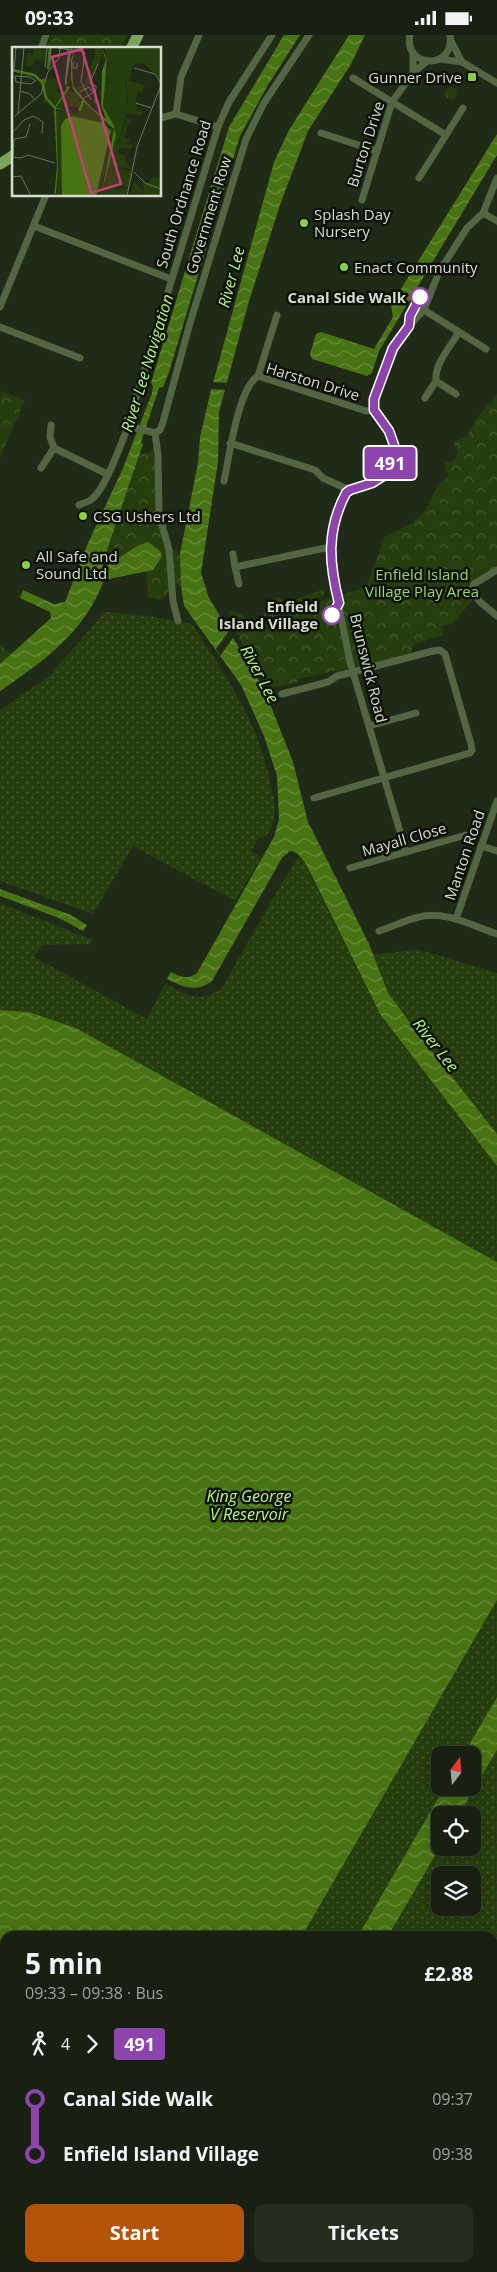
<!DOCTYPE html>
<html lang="en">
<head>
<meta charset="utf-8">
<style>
	body { margin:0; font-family:"Open Sans",sans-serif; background:#252d1f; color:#f1f3f6; height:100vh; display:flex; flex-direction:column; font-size:19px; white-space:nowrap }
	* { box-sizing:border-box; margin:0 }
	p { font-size:16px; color:#9fa39f }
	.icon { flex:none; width:28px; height:28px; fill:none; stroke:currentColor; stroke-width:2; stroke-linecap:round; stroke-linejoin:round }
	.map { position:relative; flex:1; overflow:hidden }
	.details { position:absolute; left:0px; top:1896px; width:498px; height:341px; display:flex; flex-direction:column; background:#182011; border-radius:15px 15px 0 0; box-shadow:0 2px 12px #0003,0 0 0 1px #363e31 }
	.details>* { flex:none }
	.badge { padding:0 10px; border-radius:4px; font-size:18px; line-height:32px }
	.needle { width:32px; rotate:16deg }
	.fabs { position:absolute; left:431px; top:1711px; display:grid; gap:10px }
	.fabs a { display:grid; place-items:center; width:50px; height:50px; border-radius:10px; background:#182011; box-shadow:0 2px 12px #0003,0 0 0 1px #363e31; font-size:25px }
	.map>.badge { position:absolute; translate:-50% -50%; box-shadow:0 0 0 2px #fff }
	.legs { display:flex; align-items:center; gap:8px; height:55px; padding:0 25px; font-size:16px }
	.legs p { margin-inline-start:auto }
	.overview { display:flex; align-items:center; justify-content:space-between; height:85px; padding:0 25px }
	h1 { font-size:28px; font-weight:700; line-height:38px }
	.cta { display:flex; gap:10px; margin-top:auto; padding:10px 25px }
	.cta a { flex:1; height:58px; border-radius:10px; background:#b45309; color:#fff; font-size:20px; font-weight:700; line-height:58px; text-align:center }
	.cta a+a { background:#252d1f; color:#f1f3f6 }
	ul { padding:0 25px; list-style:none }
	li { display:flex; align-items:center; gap:18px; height:55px; font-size:19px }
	li i { display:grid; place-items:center; width:8px; height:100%; margin:0 6px; background:currentColor }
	li i::after { content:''; width:12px; height:12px; margin:-6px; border:4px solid; border-radius:50%; background:#182011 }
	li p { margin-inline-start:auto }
	li:first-child i { background:linear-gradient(#0000 50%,currentColor 0) }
	li:last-child i { background:linear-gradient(currentColor 50%,#0000 0) }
	.status { display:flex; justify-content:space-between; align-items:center; height:35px; padding:0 25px; background:#182011; direction:ltr }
	.status svg { height:14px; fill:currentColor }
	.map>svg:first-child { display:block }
	.grass { fill:url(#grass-dots); fill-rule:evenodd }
	.forest { fill:url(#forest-crowns) }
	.water { fill:url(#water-waves) }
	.pier { fill:#202b17 }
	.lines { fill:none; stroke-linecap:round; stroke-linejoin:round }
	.minor { stroke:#536643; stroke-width:7 }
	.primary { stroke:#7ca35a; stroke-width:11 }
	.line-1-casing { stroke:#fff; stroke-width:11 }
	.line-1 { stroke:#8e44ad; stroke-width:8 }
	.poi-dot { fill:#8bce46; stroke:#0d1209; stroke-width:2 }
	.stop-1-dot { fill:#fff; stroke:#8e44ad; stroke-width:2.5 }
	.labels { text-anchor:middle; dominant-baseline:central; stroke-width:5; stroke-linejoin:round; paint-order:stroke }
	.poi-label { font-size:15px; fill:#d6ddd0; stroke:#0d1209; text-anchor:start }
	.street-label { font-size:15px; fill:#d6ddd0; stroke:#0d1209 }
	.stop-label { font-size:15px; font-weight:bold; fill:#d6ddd0; stroke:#0d1209; text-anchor:end }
	.park-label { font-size:15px; fill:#9ad662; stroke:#0d1209 }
	.water-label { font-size:16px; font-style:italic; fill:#b7f580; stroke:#0d1209 }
	.inset-river { fill:none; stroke:#487313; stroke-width:2.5 }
	.inset-road { fill:none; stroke:#697261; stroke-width:1 }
	.view { fill:#c63f72; fill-opacity:0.15; stroke:#c63f72; stroke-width:2.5 }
	.inset-edge { fill:none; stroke:#d6ddd0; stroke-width:2.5 }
</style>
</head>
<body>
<div class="status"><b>09:33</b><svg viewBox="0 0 49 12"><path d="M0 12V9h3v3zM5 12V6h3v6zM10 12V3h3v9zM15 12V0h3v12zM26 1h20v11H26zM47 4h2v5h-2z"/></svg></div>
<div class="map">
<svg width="497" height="2237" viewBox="0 0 497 2237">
	<defs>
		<pattern id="grass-dots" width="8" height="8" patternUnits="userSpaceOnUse" patternTransform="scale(1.25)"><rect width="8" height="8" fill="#263e0d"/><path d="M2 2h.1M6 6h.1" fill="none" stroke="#45592f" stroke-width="1.8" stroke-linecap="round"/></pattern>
		<pattern id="forest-crowns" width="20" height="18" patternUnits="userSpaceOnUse" patternTransform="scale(1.25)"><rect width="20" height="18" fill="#263e0d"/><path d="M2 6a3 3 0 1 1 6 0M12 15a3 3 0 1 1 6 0" fill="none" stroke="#45592f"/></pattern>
		<pattern id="water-waves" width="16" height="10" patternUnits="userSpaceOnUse" patternTransform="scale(1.25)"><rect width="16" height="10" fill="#487313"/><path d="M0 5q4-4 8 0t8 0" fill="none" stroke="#6a8d3f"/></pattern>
	</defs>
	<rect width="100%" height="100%" fill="#202b17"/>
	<g class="grass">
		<path d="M105 577 156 582 192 589C225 639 259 688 270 747 273 758 276 770 274 782 273 788 270 794 268 800L258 804 251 816 261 823 235 866 133 811 93 879 0 846V675L48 642Z"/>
		<path d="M300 820 380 979 497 1131V1227L76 993 29 977 0 975V868L93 905 90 909 42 910 34 922 147 984 165 949C189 960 199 969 222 953L283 846Z"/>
		<polygon points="420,915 497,938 497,1099 423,1005 388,958 373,919"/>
		<polygon points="497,1565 497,1662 463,1720 440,1720 440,1752 444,1753 358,1901 302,1901"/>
		<path d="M497 1715V1972L493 1969 492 1901H388L440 1812H472V1780H459ZM440 1840H472V1872H440Z"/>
		<polygon points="194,2232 278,2233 289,2237 192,2237"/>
		<polygon points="109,2233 165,2233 163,2237 106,2237"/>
	</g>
	<g class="forest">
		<polygon points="51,0 128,0 120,14 46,14"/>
		<circle cx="451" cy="58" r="6"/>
		<polygon points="0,356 25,365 0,422"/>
		<path d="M497 359V530L469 553 472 566 453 588 442 591 443 600 414 609 410 620 298 644 299 647 268 654 234 594 253 588 232 584 229 577 232 576 247 583 258 584 266 575C266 565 269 564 279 562L282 565 286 577 292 575 291 566 325 554 324 560 322 562 307 565 308 570 366 552 385 502 412 488 425 476 437 452 449 440 445 433 446 427 451 428 456 423 458 416 454 411 455 406 467 401 476 384 489 368 491 370Z"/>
		<polygon points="153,415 165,510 180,519 181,551 171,546 168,560 161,565 148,562 146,536 153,535 137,511 111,528 104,524 140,420"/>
		<polygon points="0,611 12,619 0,629"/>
		<polygon points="493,1969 497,1972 497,2237 467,2237 463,2233 492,2232"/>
		<polygon points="310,2233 404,2233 402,2237 321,2237"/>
	</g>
	<g class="water">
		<path d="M284 0H300L268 50 240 101 169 337 163 352 159 353 141 407 143 409 102 530 105 532 137 511 148 507 160 516 162 521 153 535 104 545C85 597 44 626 0 656V629L51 583 50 577 20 563 23 555 54 569 65 567 88 508 123 433 152 358 153 351 151 348 229 92Z"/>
		<path d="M349 0H365L351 29 308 96 281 167 249 266 219 377 218 427 201 538 209 563 264 654 293 727 308 787 369 909 388 958 423 1005 497 1099V1131L380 979 311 839C305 829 301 817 290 816L282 823 212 946C196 958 183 952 167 944L171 937C181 942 187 945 197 938L274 802 279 784 277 741 264 701 241 650 184 571 181 551 180 519 198 428 200 402 211 355 274 127 289 95Z"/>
		<polygon points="497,99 497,120 379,316 372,338 367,341 312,324 310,319 316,299 321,297 374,314 393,282 390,266 396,256 399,257"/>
		<polygon points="0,854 71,880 87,890 83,896 59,883 0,861"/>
		<polygon points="0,975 29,977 76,993 497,1227 497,1565 302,1901 5,1901 5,2232 109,2233 106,2237 0,2237"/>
		<polygon points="497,1662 497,1715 459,1780 440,1780 440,1812 388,1901 358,1901 444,1753 472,1752 472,1720 463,1720"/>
		<polygon points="165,2233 165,2232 194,2233 192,2237 163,2237"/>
	</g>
	<g class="pier">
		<polygon points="211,347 228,348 227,355 209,354"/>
		<polygon points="231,593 235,600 220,621 216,614"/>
	</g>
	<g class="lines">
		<g class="minor">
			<polyline points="272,0 229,67 218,92 131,379 133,390 136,393 155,398 160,395 163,387 190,288 246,104 264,68 309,0"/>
			<path d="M410 0C403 33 455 36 450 0"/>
			<polyline points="451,6 462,27"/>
			<polyline points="41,14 46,0"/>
			<polyline points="440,24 462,27 497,48"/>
			<polyline points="413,38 413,18"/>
			<polyline points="353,43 446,100"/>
			<polyline points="176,79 181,42 199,0"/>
			<polyline points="160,83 176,79 218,92"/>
			<polyline points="321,98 377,116"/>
			<polyline points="419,143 463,73"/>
			<polyline points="362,165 392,67 413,38 427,26"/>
			<polyline points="483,178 497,186"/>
			<polyline points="34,191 171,244"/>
			<polyline points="0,272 46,160"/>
			<polyline points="424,275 486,314"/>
			<polyline points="0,292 80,323"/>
			<polyline points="258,341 277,280"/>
			<polyline points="436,346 456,359"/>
			<path d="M425 363 436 346C434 329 451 311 459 297"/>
			<polyline points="374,375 374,364 393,313 405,295 424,275 439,237 467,193 483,178 497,143"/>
			<polyline points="155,398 158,420 159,479 169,515 173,566 178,586"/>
			<polyline points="230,408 315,435 323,443 349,455"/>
			<polyline points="54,413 107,439"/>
			<polyline points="41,433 54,413 50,402 51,390"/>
			<path d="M224 446C229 423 238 353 258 341L366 376 374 375"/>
			<polyline points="349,455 343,465 331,501 330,526 350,627 406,817"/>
			<path d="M349 455C357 452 365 452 372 448 391 438 399 413 388 394 384 387 378 382 374 375"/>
			<path d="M79 470C83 468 90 467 93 463 107 451 123 403 131 384"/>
			<polyline points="233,519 235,532"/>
			<polyline points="497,535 474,549 472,554 479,566 497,581"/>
			<polyline points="239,549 235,532 330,512"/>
			<polyline points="282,659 328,647 337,641 353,637 433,616 440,615 445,619 471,709 472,715 470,718 314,763"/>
			<polyline points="369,691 416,678"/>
			<polyline points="481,811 497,816"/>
			<polyline points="350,833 466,800"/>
			<polyline points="456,884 497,766"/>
			<path d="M379 896C392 892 405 885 419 882 444 875 473 891 497 899"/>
		</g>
		<g class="primary">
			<polyline points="131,14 138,0"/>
			<polyline points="0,129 14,120"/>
		</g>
	</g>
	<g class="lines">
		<g class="line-1-casing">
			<path id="line-1" d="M332 580 339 568C329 528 326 496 346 458L350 455 372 448 383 441 389 433 394 410 389 396 374 375V364L393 313 409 291 410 281 420 262"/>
		</g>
		<use href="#line-1" class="line-1"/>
	</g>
	<g class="poi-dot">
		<rect x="467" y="37" width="10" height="10" rx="2.5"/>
		<circle cx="304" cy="188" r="5"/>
		<circle cx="344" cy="232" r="5"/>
		<circle cx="83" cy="481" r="5"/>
		<circle cx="26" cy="530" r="5"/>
	</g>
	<g class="stop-1-dot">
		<circle cx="420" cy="262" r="9"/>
		<circle cx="332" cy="580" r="9"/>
	</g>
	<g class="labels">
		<g class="poi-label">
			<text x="462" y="42" text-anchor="end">Gunner Drive</text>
			<text x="314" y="179">Splash Day<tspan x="314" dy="17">Nursery</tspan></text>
			<text x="354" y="232">Enact Community</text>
			<text x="93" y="481">CSG Ushers Ltd</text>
			<text x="36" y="521">All Safe and<tspan x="36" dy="17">Sound Ltd</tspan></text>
		</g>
		<g class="street-label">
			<text transform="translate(365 109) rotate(-72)">Burton Drive</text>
			<text transform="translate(183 159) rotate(-73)">South Ordnance Road</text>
			<text transform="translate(208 180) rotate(-73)">Government Row</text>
			<text transform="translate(313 346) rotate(17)">Harston Drive</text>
			<text transform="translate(369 633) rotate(76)">Brunswick Road</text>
			<text transform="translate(404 804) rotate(-16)">Mayall Close</text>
			<text transform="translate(464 820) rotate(-71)">Manton Road</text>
		</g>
		<g class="stop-label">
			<text x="406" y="262">Canal Side Walk</text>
			<text x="318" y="571">Enfield<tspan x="318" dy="17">Island Village</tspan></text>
		</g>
		<g class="park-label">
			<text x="422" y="539">Enfield Island<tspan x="422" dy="17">Village Play Area</tspan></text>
		</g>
		<g class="water-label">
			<text transform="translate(231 242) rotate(-75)">River Lee</text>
			<text transform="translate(147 328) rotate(-73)">River Lee Navigation</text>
			<text transform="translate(260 639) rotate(62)">River Lee</text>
			<text transform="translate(436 1010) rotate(52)">River Lee</text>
			<text x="249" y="1461">King George<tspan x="249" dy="18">V Reservoir</tspan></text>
		</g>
	</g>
	<g transform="translate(12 12)">
		<rect width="149" height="149" fill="#202b17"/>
		<path d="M114 33 133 38 130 45 126 44 123 56 126 57 124 62 130 64V69L115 66 106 98 113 101 107 102 106 106 114 109V115L121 122 98 119 92 140 116 142 114 149H89L104 84 91 58 116 57ZM56 43 66 46 69 59 45 61ZM72 55 97 76 102 85 87 149 85 146 99 89 98 80 91 76 59 69 49 79 50 148 44 149 47 122 44 64 61 63 58 65 66 67ZM140 130 149 132V149L119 146 122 135 131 143 130 135 136 137Z" fill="#263e0d"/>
		<path d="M82 0H88L92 11 93 16 90 9 77 39 67 45 64 41 72 37 83 8ZM92 0H149V33L131 16 122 17 117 33 93 35 96 15ZM21 2 32 3 34 8 31 14 24 12 20 20 14 19 15 6 21 7ZM34 32H48L45 45 51 47 41 61 35 55 28 57 33 53 31 44ZM115 71 118 72 112 90 118 93 115 97 121 98 118 102 106 99ZM97 119 121 125 116 142 104 136 102 140 93 139Z" fill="#263e0d"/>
		<path d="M99 0H124L130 4 113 33 115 58H91L92 36 111 34 93 35Z" fill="#263e0d"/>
		<path d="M59 0 55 31V40H58L44 61 61 63 44 62 46 122 44 145 42 149 45 120 42 61 54 43 55 12ZM63 0 60 15 61 39 80 61 94 72 89 58 90 24 94 13 89 0 95 12 91 59 102 79 104 88 89 149 102 82 72 55 69 64H66L70 53 61 42 59 31V13ZM60 69 91 76 99 84 84 149H50L49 79 53 72Z" fill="#487313"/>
		<path class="inset-river" d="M36 22 38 0M0 23 22 28 30 35 32 32M30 35 34 51 43 61"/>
		<path class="inset-road" d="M46 1 73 5 69 35 79 53M61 15V21H65V16M38 18 39 0M33 20 35 0M122 21 143 27 149 36M2 23 4 0M3 29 18 30 24 34 19 37 4 35ZM54 31 59 2M53 37 57 4 54 2M8 44 18 47 23 53M68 45 77 40 81 46 72 51M83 56 84 39 78 36 86 17M124 56 139 61M6 66 12 0M3 69 29 47 36 25 47 11 48 0M0 86 12 73 21 69 31 75 30 86M0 110 9 111 16 108 43 116M1 110 2 92 14 90 18 77M122 125 133 136 149 142M0 130 9 129 18 147M0 131 1 149M115 149 125 100 149 38"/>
		<path class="view" d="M70 2 109 137 79 146 40 10Z"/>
		<rect width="149" height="149" class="inset-edge"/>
	</g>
</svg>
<div class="fabs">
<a><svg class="needle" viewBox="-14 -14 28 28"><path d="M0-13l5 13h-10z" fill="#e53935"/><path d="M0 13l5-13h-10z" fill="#9fa39f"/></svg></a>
<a><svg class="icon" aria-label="locate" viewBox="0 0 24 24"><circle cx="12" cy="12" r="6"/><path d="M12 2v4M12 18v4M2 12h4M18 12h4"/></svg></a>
<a><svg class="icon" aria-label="layers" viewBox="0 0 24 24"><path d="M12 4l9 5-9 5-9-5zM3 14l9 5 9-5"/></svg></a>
</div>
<b class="badge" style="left:390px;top:428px;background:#8e44ad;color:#fff">491</b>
<section class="details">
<div class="overview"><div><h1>5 min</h1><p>09:33 – 09:38 · Bus</p></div><b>£2.88</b></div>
<div class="legs"><svg class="icon" aria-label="walk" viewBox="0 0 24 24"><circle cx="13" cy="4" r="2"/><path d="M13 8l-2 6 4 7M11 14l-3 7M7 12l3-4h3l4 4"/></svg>4<svg class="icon" aria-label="forward" viewBox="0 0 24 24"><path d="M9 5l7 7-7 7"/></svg><b class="badge" style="background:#8e44ad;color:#fff">491</b></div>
<ul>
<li><i style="color:#8e44ad"></i><b>Canal Side Walk</b><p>09:37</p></li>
<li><i style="color:#8e44ad"></i><b>Enfield Island Village</b><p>09:38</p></li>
</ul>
<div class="cta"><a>Start</a><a>Tickets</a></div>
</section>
</div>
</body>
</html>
